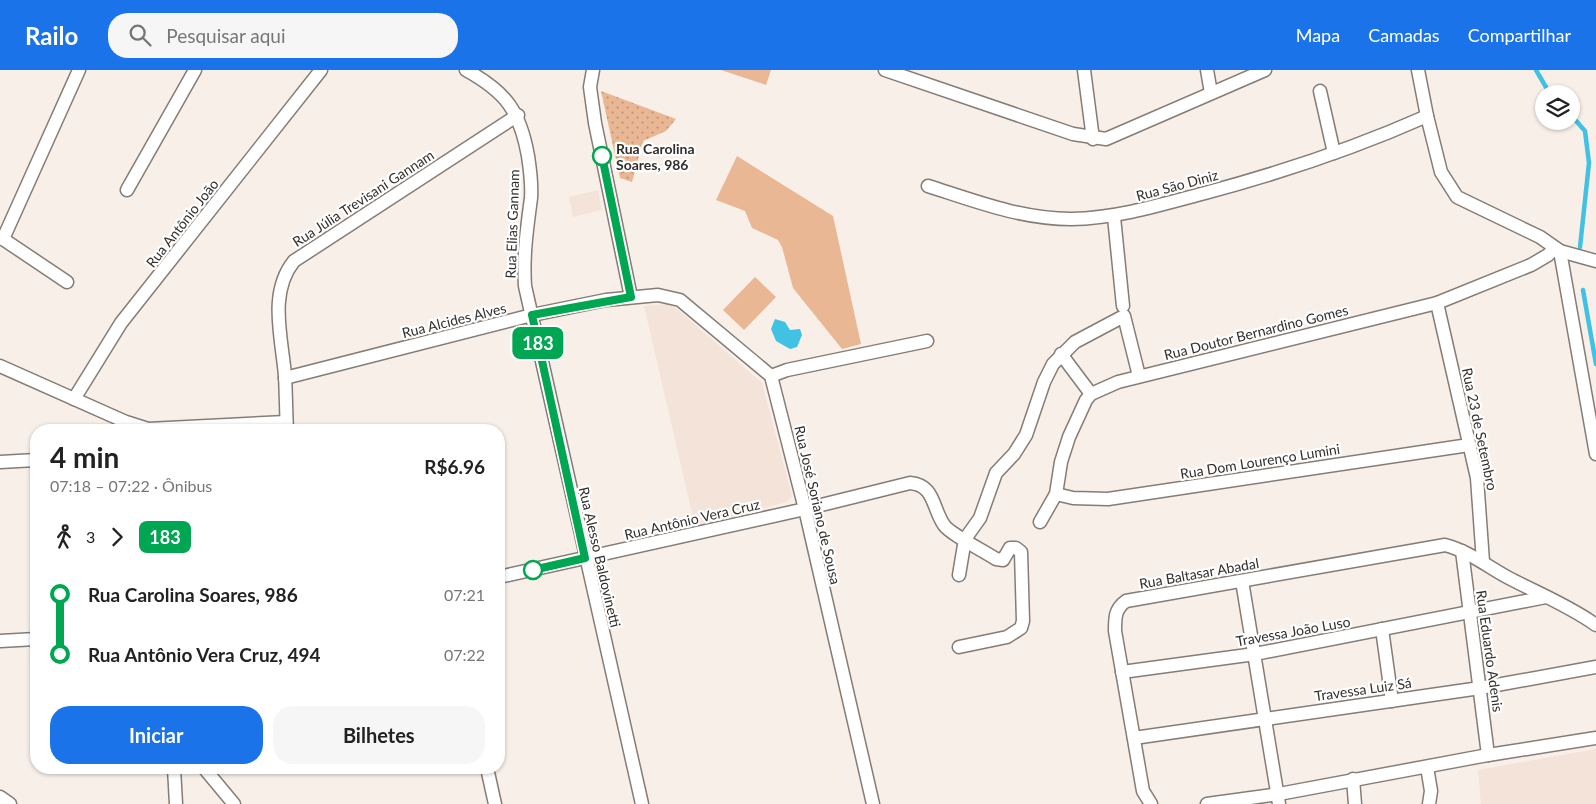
<!DOCTYPE html>
<html lang="pt">
<head>
<meta charset="utf-8">
<style>
	body { margin:0; font-family:Lato,sans-serif; background:#f6f6f6; color:#222; height:100vh; display:flex; flex-direction:column; font-size:19px; white-space:nowrap }
	* { box-sizing:border-box; margin:0 }
	p { font-size:16px; color:#767676 }
	.icon { flex:none; width:28px; height:28px; fill:none; stroke:currentColor; stroke-width:2; stroke-linecap:round; stroke-linejoin:round }
	.map { position:relative; flex:1; overflow:hidden }
	.panel { position:absolute; left:30px; top:354px; width:475px; height:350px; display:flex; flex-direction:column; background:#fff; border-radius:20px; box-shadow:0 1px 4px #0004 }
	.panel>* { flex:none }
	.badge { padding:0 10px; border-radius:8px; font-size:18px; line-height:32px }
	.tools { position:absolute; left:1535px; top:15px; display:grid; gap:10px }
	.tools a { display:grid; place-items:center; width:45px; height:45px; border-radius:50%; background:#fff; box-shadow:0 1px 4px #0004; font-size:25px }
	.map>.badge { position:absolute; translate:-50% -50%; box-shadow:0 0 0 2px #fff }
	.legs { display:flex; align-items:center; gap:8px; height:55px; padding:0 20px; font-size:16px }
	.legs p { margin-inline-start:auto }
	.headline { display:flex; align-items:center; justify-content:space-between; height:85px; padding:0 20px }
	h1 { font-size:28px; font-weight:700; line-height:38px }
	.cta { display:flex; gap:10px; margin-top:auto; padding:10px 20px }
	.cta a { flex:1; height:58px; border-radius:20px; background:#1a73e8; color:#fff; font-size:20px; font-weight:700; line-height:58px; text-align:center }
	.cta a+a { background:#f6f6f6; color:#222 }
	ul { padding:0 20px; list-style:none }
	li { display:flex; align-items:center; gap:18px; height:60px; font-size:19px }
	li i { display:grid; place-items:center; width:8px; height:100%; margin:0 6px; background:currentColor }
	li i::after { content:''; width:12px; height:12px; margin:-6px; border:4px solid; border-radius:50%; background:#fff }
	li p { margin-inline-start:auto }
	li:first-child i { background:linear-gradient(#0000 50%,currentColor 0) }
	li:last-child i { background:linear-gradient(currentColor 50%,#0000 0) }
	header { display:flex; align-items:center; gap:30px; box-sizing:border-box; height:70px; padding:0 25px; background:#1a73e8; color:#fff }
	header strong { font-size:24px }
	nav { display:flex; gap:28px; margin-inline-start:auto; font-size:18px }
	.search { width:350px; height:45px; background:#f6f6f6; display:flex; align-items:center; gap:12px; box-sizing:border-box; padding:0 18px; border-radius:20px; color:#767676; font-size:19px }
	.map>svg:first-child { display:block }
	.built { fill:#f3e3d8 }
	.grass { fill:url(#grass-dots) }
	.garden { fill:#e9b794 }
	.water { fill:#41c2e2 }
	.lines { fill:none; stroke-linecap:round; stroke-linejoin:round }
	.stream { stroke:#41c2e2; stroke-width:4.5 }
	.street-casing { stroke:#847c76; stroke-width:15 }
	.street { stroke:#fff; stroke-width:12 }
	.line-1-casing { stroke:#fff; stroke-width:11 }
	.line-1 { stroke:#00a651; stroke-width:8 }
	.stop-1-dot { fill:#fff; stroke:#00a651; stroke-width:2.5 }
	.labels { text-anchor:middle; dominant-baseline:central; stroke-width:4.5; stroke-linejoin:round; paint-order:stroke }
	.stop-label { font-size:14px; font-weight:bold; fill:#312e2b; stroke:#fefefe; text-anchor:start }
	.street-label { font-size:14px; fill:#312e2b; stroke:#fefefe }
</style>
</head>
<body>
<header>
<strong>Railo</strong>
<div class="search"><svg class="icon" aria-label="search" viewBox="0 0 24 24"><circle cx="10" cy="10" r="6"/><path d="M15 15l6 6"/></svg>Pesquisar aqui</div>
<nav><a>Mapa</a><a>Camadas</a><a>Compartilhar</a></nav>
</header>
<div class="map">
<svg width="1596" height="734" viewBox="0 0 1596 734">
	<defs>
		<pattern id="grass-dots" width="8" height="8" patternUnits="userSpaceOnUse" patternTransform="scale(1.25)"><rect width="8" height="8" fill="#e9b794"/><path d="M2 2h.1M6 6h.1" fill="none" stroke="#bd9579" stroke-width="1.8" stroke-linecap="round"/></pattern>
	</defs>
	<rect width="100%" height="100%" fill="#f8efe8"/>
	<g class="built">
		<polygon points="598,120 602,140 573,147 569,127"/>
		<polygon points="667,234 677,239 762,313 792,426 787,432 695,456 644,236"/>
		<polygon points="1596,679 1596,734 1481,734 1478,700"/>
	</g>
	<polygon class="grass" points="601,21 676,49 666,61 643,71 632,112 620,108"/>
	<g class="garden">
		<polygon points="721,0 771,0 766,15"/>
		<polygon points="737,86 833,146 861,274 842,279 793,218 782,177 778,170 752,158 745,141 716,130"/>
		<polygon points="755,207 776,227 744,260 723,240"/>
	</g>
	<polygon class="water" points="775,249 785,252 790,260 800,259 802,265 797,277 790,279 776,271 771,259"/>
	<g class="lines">
		<g class="stream">
			<polyline points="1536,0 1550,24"/>
			<polyline points="1571,45 1585,61 1589,93 1580,177"/>
			<polyline points="1583,220 1596,294"/>
		</g>
		<g class="street-casing">
			<g id="street">
				<path d="M466 0C506 22 520 41 528 86 530 99 532 114 531 128 527 159 523 184 525 216L642 734"/>
				<polyline points="593,0 590,17 595,53 631,227"/>
				<polyline points="885,0 1073,64 1106,69 1265,0"/>
				<polyline points="1084,0 1093,69"/>
				<polyline points="1207,0 1211,23"/>
				<polyline points="1418,0 1427,46 1441,102 1457,127 1540,167 1560,181 1596,191"/>
				<polyline points="1320,21 1334,83"/>
				<path d="M928 116C975 131 1021 149 1071 149 1118 148 1160 135 1205 123 1280 103 1355 78 1427 46"/>
				<polyline points="127,120 195,0"/>
				<polyline points="1114,147 1123,236"/>
				<polyline points="0,167 67,212"/>
				<polyline points="3,169 79,0"/>
				<polyline points="1560,181 1596,384"/>
				<polyline points="1437,233 1477,408 1483,492"/>
				<polyline points="1061,284 1091,324"/>
				<polyline points="0,296 126,352 148,359 286,352"/>
				<polyline points="771,306 787,300 927,271"/>
				<polyline points="285,308 532,245 606,230 658,225 680,230 771,306 805,439 873,734"/>
				<polyline points="74,329 121,253 321,0"/>
				<path d="M287 360C286 342 286 324 285 306 282 268 268 223 294 191L518 45"/>
				<polyline points="0,392 36,390"/>
				<polyline points="1056,424 1073,428 1108,429 1469,375"/>
				<polyline points="1040,452 1056,424 1061,392 1069,367 1086,330 1091,324 1118,312 1437,233 1531,195 1548,185 1555,178"/>
				<polyline points="1462,481 1488,685"/>
				<polyline points="959,505 965,469 980,448 996,403 1014,384 1026,365 1044,312 1053,294 1075,272 1124,246 1139,306"/>
				<path d="M499 507 805 439 910 413C935 415 932 438 944 455 950 464 984 481 996 489L1003 490 1010 478H1016L1021 482 1023 551 1021 558 1007 567 959 577"/>
				<polyline points="1242,511 1279,734"/>
				<polyline points="1382,559 1392,631"/>
				<polyline points="0,571 36,569"/>
				<polyline points="1122,602 1255,584 1546,527"/>
				<polyline points="1134,668 1480,618 1596,597"/>
				<polyline points="1427,697 1431,721 1429,734"/>
				<polyline points="174,698 176,734"/>
				<polyline points="204,698 234,734"/>
				<polyline points="487,698 495,734"/>
				<polyline points="1353,709 1355,734"/>
				<polyline points="0,727 10,734"/>
				<path d="M1151 734 1143 721 1115 561C1115 547 1115 539 1126 531L1445 475C1468 481 1487 496 1507 507 1537 523 1568 535 1596 555"/>
				<polyline points="1207,734 1279,724 1488,685 1596,668"/>
			</g>
		</g>
		<use href="#street" class="street"/>
	</g>
	<g class="lines">
		<g class="line-1-casing">
			<polyline id="line-1" points="533,500 585,488 532,245 631,227 602,86"/>
		</g>
		<use href="#line-1" class="line-1"/>
	</g>
	<g class="stop-1-dot">
		<circle cx="602" cy="86" r="9"/>
		<circle cx="533" cy="500" r="9"/>
	</g>
	<g class="labels">
		<g class="stop-label">
			<text x="616" y="78">Rua Carolina<tspan x="616" dy="16">Soares, 986</tspan></text>
		</g>
		<g class="street-label">
			<text transform="translate(1177 115) rotate(-15)">Rua São Diniz</text>
			<text transform="translate(363 128) rotate(-33)">Rua Júlia Trevisani Gannam</text>
			<text transform="translate(182 153) rotate(-52)">Rua Antônio João</text>
			<text transform="translate(512 154) rotate(-88)">Rua Elias Gannam</text>
			<text transform="translate(454 250) rotate(-14)">Rua Alcides Alves</text>
			<text transform="translate(1256 262) rotate(-14)">Rua Doutor Bernardino Gomes</text>
			<text transform="translate(1480 359) rotate(78)">Rua 23 de Setembro</text>
			<text transform="translate(1260 391) rotate(-9)">Rua Dom Lourenço Lumini</text>
			<text transform="translate(818 435) rotate(77)">Rua José Soriano de Sousa</text>
			<text transform="translate(692 449) rotate(-13)">Rua Antônio Vera Cruz</text>
			<text transform="translate(600 487) rotate(77)">Rua Alesso Baldovinetti</text>
			<text transform="translate(1199 503) rotate(-10)">Rua Baltasar Abadal</text>
			<text transform="translate(1293 561) rotate(-10)">Travessa João Luso</text>
			<text transform="translate(1490 581) rotate(82)">Rua Eduardo Adenis</text>
			<text transform="translate(1363 619) rotate(-8)">Travessa Luiz Sá</text>
		</g>
	</g>
</svg>
<div class="tools">
<a><svg class="icon" aria-label="layers" viewBox="0 0 24 24"><path d="M12 4l9 5-9 5-9-5zM3 14l9 5 9-5"/></svg></a>
</div>
<b class="badge" style="left:538px;top:273px;background:#00a651;color:#fff">183</b>
<section class="panel">
<div class="headline"><div><h1>4 min</h1><p>07:18 – 07:22 · Ônibus</p></div><b>R$6.96</b></div>
<div class="legs"><svg class="icon" aria-label="walk" viewBox="0 0 24 24"><circle cx="13" cy="4" r="2"/><path d="M13 8l-2 6 4 7M11 14l-3 7M7 12l3-4h3l4 4"/></svg>3<svg class="icon" aria-label="forward" viewBox="0 0 24 24"><path d="M9 5l7 7-7 7"/></svg><b class="badge" style="background:#00a651;color:#fff">183</b></div>
<ul>
<li><i style="color:#00a651"></i><b>Rua Carolina Soares, 986</b><p>07:21</p></li>
<li><i style="color:#00a651"></i><b>Rua Antônio Vera Cruz, 494</b><p>07:22</p></li>
</ul>
<div class="cta"><a>Iniciar</a><a>Bilhetes</a></div>
</section>
</div>
</body>
</html>
